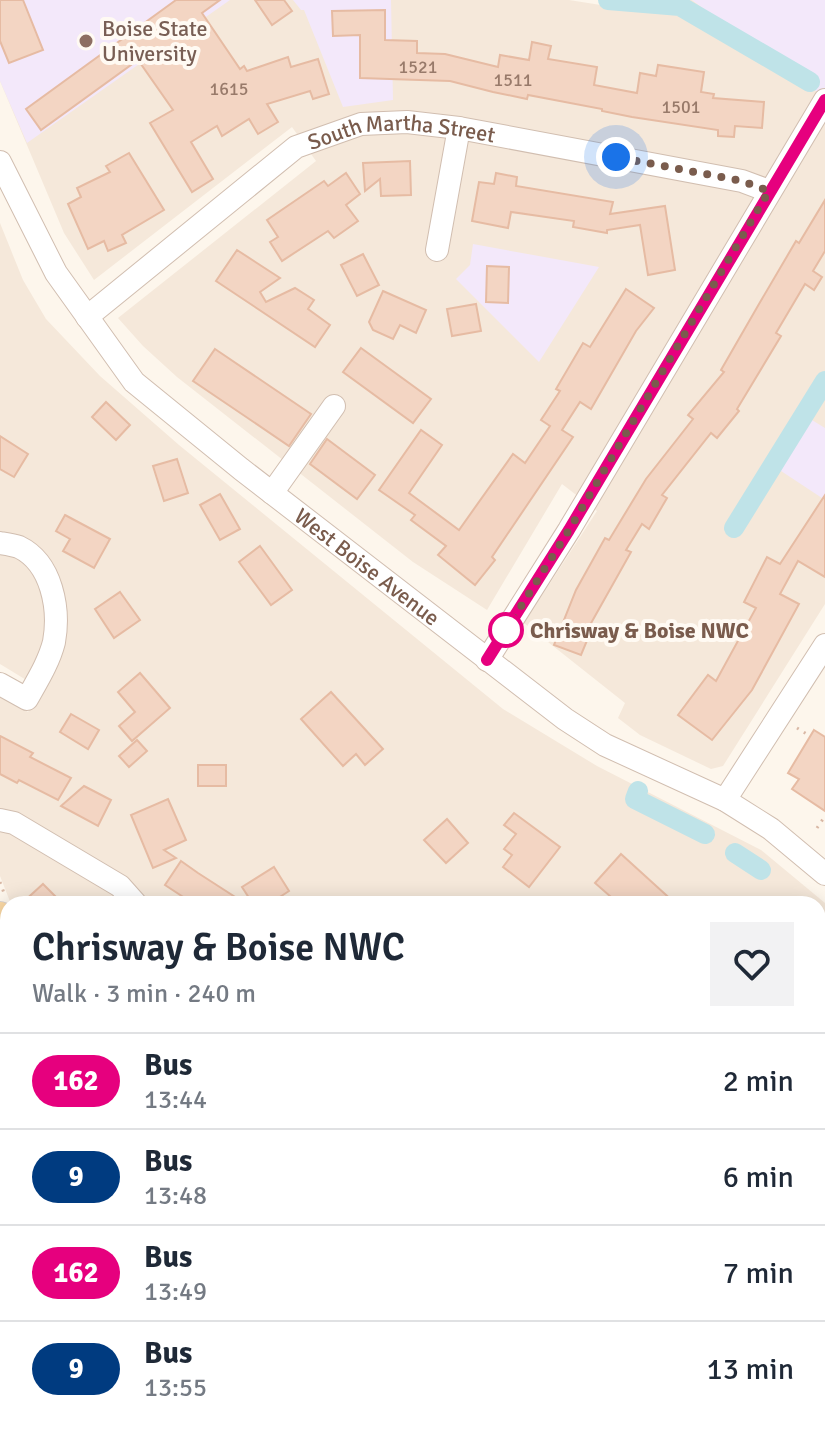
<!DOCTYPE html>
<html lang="en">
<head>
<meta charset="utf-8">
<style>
	body { margin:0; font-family:Signika,sans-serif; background:#f2f2f3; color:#1f2937; height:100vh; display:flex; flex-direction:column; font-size:30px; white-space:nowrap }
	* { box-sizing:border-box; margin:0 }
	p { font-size:26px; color:#747a83 }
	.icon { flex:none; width:44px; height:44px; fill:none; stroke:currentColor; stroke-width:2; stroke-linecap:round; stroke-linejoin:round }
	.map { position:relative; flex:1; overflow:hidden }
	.drawer { position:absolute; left:0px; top:896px; width:826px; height:538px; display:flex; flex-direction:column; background:#fff; border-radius:24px 24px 0 0; box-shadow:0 4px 20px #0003 }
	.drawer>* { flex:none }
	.badge { padding:0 16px; border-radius:26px; font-size:28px; line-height:52px }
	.you { position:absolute; width:40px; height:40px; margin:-20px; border:6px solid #fff; border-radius:50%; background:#1a73e8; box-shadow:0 0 0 12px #1a73e833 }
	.map>.badge { position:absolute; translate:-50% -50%; box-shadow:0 0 0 4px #fff }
	.round { display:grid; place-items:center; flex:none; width:84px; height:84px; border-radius:0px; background:#f2f2f3 }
	.summary { display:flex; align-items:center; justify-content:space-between; height:136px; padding:0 32px }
	h1 { font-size:38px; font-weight:600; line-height:60px }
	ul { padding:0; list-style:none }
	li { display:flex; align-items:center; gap:24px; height:96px; padding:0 32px; border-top:2px solid #e0e1e3 }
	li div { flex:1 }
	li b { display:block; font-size:30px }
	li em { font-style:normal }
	li .badge { min-width:88px; font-weight:700; text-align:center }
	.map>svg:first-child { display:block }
	.residential { fill:#f5e8da }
	.education { fill:#f3e8fa }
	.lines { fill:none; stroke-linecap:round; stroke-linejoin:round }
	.canal { stroke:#bfe3e8; stroke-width:20 }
	.building { fill:#f3d5c3; stroke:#e6bba3; stroke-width:2 }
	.minor-casing { stroke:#d1beb0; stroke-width:24 }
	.major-casing { stroke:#dad1cd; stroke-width:28 }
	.path { stroke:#d9b8a5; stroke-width:3; stroke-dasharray:2 6; stroke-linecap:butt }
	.minor { stroke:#fff; stroke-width:22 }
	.major { stroke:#fbd9a5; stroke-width:26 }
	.rail-casing { stroke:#b9a8c9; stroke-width:9 }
	.rail { stroke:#fffaf3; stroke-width:6; stroke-dasharray:18; stroke-linecap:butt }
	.line-casing { stroke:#fff; stroke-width:18 }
	.line { stroke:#e6007e; stroke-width:12 }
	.walk { stroke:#7a5c4d; stroke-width:8; stroke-dasharray:0 14.4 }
	.education-dot { fill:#8d6e63; stroke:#fffaf3; stroke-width:3 }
	.stop-dot { fill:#fff; stroke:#e6007e; stroke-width:4 }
	.labels { text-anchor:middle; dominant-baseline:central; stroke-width:8; stroke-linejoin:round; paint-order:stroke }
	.number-label { font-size:18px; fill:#987a6a }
	.education-label { font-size:22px; fill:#785e54; stroke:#fffaf3; text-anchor:start }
	.street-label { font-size:22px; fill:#7a5c4d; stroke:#fffaf3 }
	.stop-label { font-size:22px; font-weight:bold; fill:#7a5c4d; stroke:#fffaf3; text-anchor:start }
</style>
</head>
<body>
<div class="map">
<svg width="825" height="1433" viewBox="0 0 825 1433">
	<rect width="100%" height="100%" fill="#fdf6ec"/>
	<g class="residential">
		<polygon points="0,0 569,0 607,6 659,0 692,0 825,96 825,604 723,766 711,769 640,735 618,718 625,703 524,623 597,511 562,484 487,610 413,562 177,377 143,346 118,318 316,161 292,127 94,280 64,233 0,81"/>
		<polygon points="0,223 23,280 46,319 100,376 179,445 503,709 597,766 761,850 825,903 825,1433 213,1433 210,1426 818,1426 818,904 11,904 0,876 0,695 28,712 41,689 0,664"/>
		<polygon points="0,1304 8,1322 8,1426 54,1426 57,1433 0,1433"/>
	</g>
	<g class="education">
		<polygon points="0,0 230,0 27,143 0,81"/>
		<polygon points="293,0 391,0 393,100 343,107 304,10 301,10"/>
		<polygon points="692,0 825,0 825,96 814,90"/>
		<polygon points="473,244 599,267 539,362 456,279 470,265"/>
		<polygon points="807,417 825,428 825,500 775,467"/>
	</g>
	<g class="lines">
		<g class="canal">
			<polyline points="608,0 680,6 810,82"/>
			<polyline points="734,528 825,381"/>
			<polyline points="638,791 635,799 705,834"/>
			<polyline points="735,853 761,870"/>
		</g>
	</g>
	<g class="building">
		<polygon points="0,0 23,0 43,50 9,63 0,41"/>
		<polygon points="176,0 220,0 202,13 240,69 244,66 247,71 288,57 291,67 318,59 329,94 313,99 310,91 267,104 278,122 258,134 249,119 222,136 217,126 191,142 213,179 192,192 150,123 173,110 138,60 41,130 26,109"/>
		<polygon points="255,0 284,0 292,11 272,25"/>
		<polygon points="385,10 385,40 417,41 417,53 445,54 498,67 500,55 529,60 532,42 551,46 548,59 597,67 594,85 637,93 640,73 656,76 658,65 704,72 701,92 714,94 713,98 764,102 762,128 735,126 734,137 718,136 718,130 632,117 602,111 602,109 528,95 527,99 493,92 450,81 360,78 360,35 333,36 332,11"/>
		<polygon points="129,153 164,210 122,235 126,243 108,251 104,241 88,249 68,204 81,197 77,188 110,172 106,166"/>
		<polygon points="410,161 411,195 381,196 380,179 365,191 363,163"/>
		<polygon points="346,173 360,194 346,205 358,221 334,238 328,231 282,261 270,242 278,237 267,220 324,181 328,186"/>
		<polygon points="496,173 517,177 516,186 613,202 610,214 665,206 675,270 648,275 640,225 607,230 607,233 573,227 574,221 511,212 508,228 472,221 479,182 494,184"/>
		<polygon points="825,200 825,251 813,271 822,277 814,290 805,284 776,333 781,336 737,409 739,411 717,438 711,433 662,495 667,498 649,529 642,524 626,550 631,552 590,625 593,626 581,655 554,645 576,590 605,538 609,540 646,479 693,419 688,415 724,372 721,370 759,304 796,241 799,243"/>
		<polygon points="237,250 280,278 260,292 266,302 295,288 314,300 308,309 330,325 315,347 216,281"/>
		<polygon points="363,254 379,285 357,296 341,265"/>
		<polygon points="487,266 509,267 508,303 486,302"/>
		<polygon points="626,289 654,308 636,331 591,409 580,402 562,430 573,437 492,557 495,560 475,585 438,555 446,546 411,520 415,515 379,490 421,430 442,445 409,493 459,530 513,454 525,463 550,426 541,420 560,391 556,389 583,343 590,347"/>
		<polygon points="383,291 426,310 416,333 400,325 393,339 373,330 369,322"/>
		<polygon points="476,304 481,331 452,336 447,309"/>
		<polygon points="361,348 431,399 413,423 343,372"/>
		<polygon points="215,349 311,414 289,446 193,381"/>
		<polygon points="106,402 130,425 116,440 92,417"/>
		<polygon points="0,436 28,454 14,477 0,469"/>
		<polygon points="327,439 375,475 357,499 310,464"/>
		<polygon points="177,459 188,493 164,501 153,466"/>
		<polygon points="220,494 240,529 220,540 200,505"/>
		<polygon points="825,495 825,577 798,561 780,594 799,604 752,690 712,740 678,715 708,675 716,681 756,608 744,602 767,557 780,564"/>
		<polygon points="65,515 110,539 94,568 63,551 70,539 56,531"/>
		<polygon points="260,546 292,590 271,605 239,562"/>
		<polygon points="120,592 140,620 114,638 95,609"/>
		<polygon points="140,673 170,708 132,741 119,726 135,712 118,692"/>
		<polygon points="331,692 383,749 365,765 356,754 343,766 301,719"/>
		<polygon points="71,714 99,730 88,749 60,732"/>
		<polygon points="814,730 825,737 825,811 792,789 799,779 788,773"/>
		<polygon points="0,736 33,753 30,757 71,778 58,800 19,780 17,783 0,774"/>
		<polygon points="137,740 147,751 129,767 119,756"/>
		<rect x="198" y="765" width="28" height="21"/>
		<polygon points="84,786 111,800 98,826 61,806"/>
		<polygon points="168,799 186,840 164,850 176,858 153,868 131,815"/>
		<polygon points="514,813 560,847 529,887 503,867 512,855 504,849 516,834 504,825"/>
		<polygon points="447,819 468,843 446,863 424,840"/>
		<polygon points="621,854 676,904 619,904 595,883"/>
		<polygon points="181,861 198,873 246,904 194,904 165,885"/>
		<polygon points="274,867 289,891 269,904 253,904 242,887"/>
		<polygon points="43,884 63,904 21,904"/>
	</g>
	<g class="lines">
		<g class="minor-casing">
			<g id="minor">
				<path id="s1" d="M0 162 56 273 134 382 241 469 565 719 605 745 725 800 771 829 825 874"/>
				<polyline points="437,250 459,128"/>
				<path id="s2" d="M87 317 296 147 361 124 407 122 459 128 742 181 769 191"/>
				<polyline points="272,493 334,406"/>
				<path d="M0 543C6 544 13 545 19 547 52 563 60 609 54 642 49 662 37 681 27 699L0 684"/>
				<polyline points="487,660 569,530 825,100"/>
				<polyline points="725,800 825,645"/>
				<polyline points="0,820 14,823 120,886 136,904"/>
				<polyline points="818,1050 825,1044"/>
				<polyline points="478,1433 478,1426"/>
			</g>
		</g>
		<g class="major-casing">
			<g id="major">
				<polyline points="0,915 8,940"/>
				<polyline points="0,1001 8,1024"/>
				<polyline points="156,1426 159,1433"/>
				<polyline points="185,1426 185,1433"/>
			</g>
		</g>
		<g class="path">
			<polyline points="797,728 810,736"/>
			<polyline points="817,828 825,816"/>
			<polyline points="0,882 4,893"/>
		</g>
		<use href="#minor" class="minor"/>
		<use href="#major" class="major"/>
		<g class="rail-casing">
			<g id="rail">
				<polyline points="0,1172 8,1191"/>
				<polyline points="102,1426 105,1433"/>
			</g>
		</g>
		<use href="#rail" class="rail"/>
	</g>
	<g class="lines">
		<g class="line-casing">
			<polyline id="line" points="487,660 569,530 825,100"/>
		</g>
		<use href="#line" class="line"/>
		<polyline class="walk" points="506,630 569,530 769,191 742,181 616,157"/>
	</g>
	<circle class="education-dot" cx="86" cy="41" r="8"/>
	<circle class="stop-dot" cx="506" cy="630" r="16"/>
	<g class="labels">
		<g class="number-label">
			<text x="418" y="67">1521</text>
			<text x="513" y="80">1511</text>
			<text x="229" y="89">1615</text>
			<text x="681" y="107">1501</text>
		</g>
		<g class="education-label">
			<text x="102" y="28">Boise State<tspan x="102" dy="25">University</tspan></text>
		</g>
		<g class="street-label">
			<text stroke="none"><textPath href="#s2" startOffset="378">South Martha Street</textPath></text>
			<text stroke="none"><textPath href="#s1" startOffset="556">West Boise Avenue</textPath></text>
		</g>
		<g class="stop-label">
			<text x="530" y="630">Chrisway &amp; Boise NWC</text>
		</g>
	</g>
</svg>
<div class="you" style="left:616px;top:157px"></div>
<section class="drawer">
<div class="summary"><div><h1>Chrisway &amp; Boise NWC</h1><p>Walk · 3 min · 240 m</p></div><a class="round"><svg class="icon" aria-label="heart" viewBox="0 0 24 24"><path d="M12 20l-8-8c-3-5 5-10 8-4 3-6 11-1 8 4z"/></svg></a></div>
<ul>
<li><span class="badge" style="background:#e6007e;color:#fff">162</span><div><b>Bus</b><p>13:44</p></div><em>2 min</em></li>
<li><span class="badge" style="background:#003b80;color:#fff">9</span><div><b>Bus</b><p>13:48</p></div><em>6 min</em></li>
<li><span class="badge" style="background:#e6007e;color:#fff">162</span><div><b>Bus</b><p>13:49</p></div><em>7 min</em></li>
<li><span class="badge" style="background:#003b80;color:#fff">9</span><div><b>Bus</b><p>13:55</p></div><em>13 min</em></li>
</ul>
</section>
</div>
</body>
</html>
